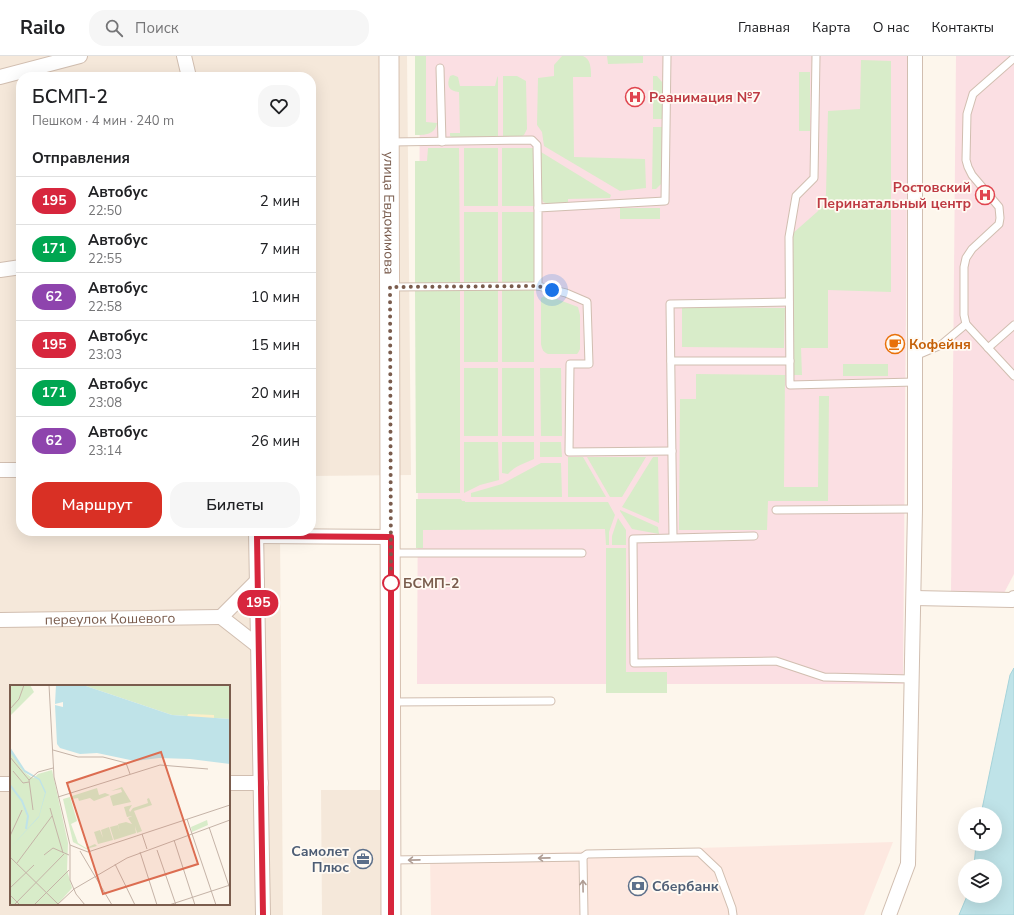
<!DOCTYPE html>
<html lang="ru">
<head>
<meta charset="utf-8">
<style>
	body { margin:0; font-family:"Nunito Sans",sans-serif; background:#f6f6f6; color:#202124; height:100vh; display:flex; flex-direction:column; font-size:15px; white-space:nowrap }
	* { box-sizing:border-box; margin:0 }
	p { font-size:13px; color:#757577 }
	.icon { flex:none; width:22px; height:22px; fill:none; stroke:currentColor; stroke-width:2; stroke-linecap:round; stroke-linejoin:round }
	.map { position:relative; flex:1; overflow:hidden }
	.drawer { position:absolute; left:16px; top:16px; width:300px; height:464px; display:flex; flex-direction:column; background:#fff; border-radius:16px; box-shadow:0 4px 16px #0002 }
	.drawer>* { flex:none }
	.badge { padding:0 8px; border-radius:13px; font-size:14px; line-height:26px }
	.fabs { position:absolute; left:958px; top:751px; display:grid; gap:8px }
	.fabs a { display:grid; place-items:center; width:44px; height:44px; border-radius:50%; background:#fff; box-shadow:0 4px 16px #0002; font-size:20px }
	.you { position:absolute; width:20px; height:20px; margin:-10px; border:3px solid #fff; border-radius:50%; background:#1a73e8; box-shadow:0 0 0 6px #1a73e833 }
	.map>.badge { position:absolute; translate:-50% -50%; box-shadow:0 0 0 2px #fff }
	h2 { padding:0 16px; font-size:15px; line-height:36px }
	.round { display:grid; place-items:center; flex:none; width:42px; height:42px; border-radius:16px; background:#f6f6f6 }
	.overview { display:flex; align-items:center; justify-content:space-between; height:68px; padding:0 16px }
	h1 { font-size:19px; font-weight:600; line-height:30px }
	.cta { display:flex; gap:8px; margin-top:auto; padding:8px 16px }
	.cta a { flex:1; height:46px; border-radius:16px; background:#d93025; color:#fff; font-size:16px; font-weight:600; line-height:46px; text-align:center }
	.cta a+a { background:#f6f6f6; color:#202124 }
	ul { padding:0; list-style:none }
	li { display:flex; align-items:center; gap:12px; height:48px; padding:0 16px; border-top:1px solid #e0e0e0 }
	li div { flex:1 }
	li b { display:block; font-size:15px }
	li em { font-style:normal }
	li .badge { min-width:44px; font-weight:700; text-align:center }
	header { display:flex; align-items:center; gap:24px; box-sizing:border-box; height:56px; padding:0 20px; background:#fff; border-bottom:1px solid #e0e0e0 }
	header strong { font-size:19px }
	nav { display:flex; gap:22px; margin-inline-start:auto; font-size:14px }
	.search { width:280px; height:36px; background:#f6f6f6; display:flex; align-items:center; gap:10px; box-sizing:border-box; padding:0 14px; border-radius:16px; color:#757577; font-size:15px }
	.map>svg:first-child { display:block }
	.residential { fill:#f5e8da; fill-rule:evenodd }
	.commercial { fill:#fde8e0 }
	.medical { fill:#fbdfe3 }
	.green { fill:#d8ecc9 }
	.water { fill:#bfe3e8; stroke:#a5d3da }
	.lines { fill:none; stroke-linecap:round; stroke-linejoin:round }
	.service-casing { stroke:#d1beb0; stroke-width:9 }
	.minor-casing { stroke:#d1beb0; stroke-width:16 }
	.secondary-casing { stroke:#d6c0b0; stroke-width:21 }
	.service { stroke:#fff; stroke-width:7 }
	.minor { stroke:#fff; stroke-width:14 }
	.secondary { stroke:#fff; stroke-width:19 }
	.oneway { stroke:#af9d94 }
	.line-casing { stroke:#fff; stroke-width:9 }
	.line { stroke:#d7263d; stroke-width:6 }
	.walk { stroke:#7a5c4d; stroke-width:4; stroke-dasharray:0 7.2 }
	.stop-dot { fill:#fff; stroke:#d7263d; stroke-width:2 }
	.labels { text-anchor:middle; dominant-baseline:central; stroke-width:3.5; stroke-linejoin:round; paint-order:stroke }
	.health-label { font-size:14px; font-weight:bold; fill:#be3a42; stroke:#fffaf3; text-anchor:start }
	.street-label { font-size:14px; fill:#7a5c4d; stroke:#fffaf3 }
	.food-label { font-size:14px; font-weight:bold; fill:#c56008; stroke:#fffaf3; text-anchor:start }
	.stop-label { font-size:14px; font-weight:bold; fill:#7a5c4d; stroke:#fffaf3; text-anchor:start }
	.service-label { font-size:14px; font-weight:bold; fill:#4e5e75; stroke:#fffaf3; text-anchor:end }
	.inset-river { fill:none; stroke:#bfe3e8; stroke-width:2 }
	.inset-road { fill:none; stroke:#c5b3a7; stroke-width:1 }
	.view { fill:#dc6d51; fill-opacity:0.15; stroke:#dc6d51; stroke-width:2 }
	.inset-edge { fill:none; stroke:#7a5c4d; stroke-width:2 }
</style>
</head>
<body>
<header>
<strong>Railo</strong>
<div class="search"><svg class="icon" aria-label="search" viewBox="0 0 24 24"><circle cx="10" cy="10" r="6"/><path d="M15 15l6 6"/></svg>Поиск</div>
<nav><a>Главная</a><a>Карта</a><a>О нас</a><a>Контакты</a></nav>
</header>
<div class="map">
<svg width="1014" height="859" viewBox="0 0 1014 859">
	<rect width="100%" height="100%" fill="#fdf6ec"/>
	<g class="residential">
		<path d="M0 0H407L411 419 311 420V21H21V475H280L283 859H0ZM11 630H229V848H11Z"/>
		<polygon points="321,734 385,734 385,859 322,859"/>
	</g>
	<polygon class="commercial" points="893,786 864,859 431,859 430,800"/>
	<g class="medical">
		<polygon points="420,0 908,0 903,628 417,628"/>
		<polygon points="956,0 1014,0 1014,518 1003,539 951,538"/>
	</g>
	<g class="green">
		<path d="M415 0H426V66L437 67C435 79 425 79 415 79Z"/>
		<path d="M562 0H583C591 3 591 13 591 21H573L574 101 645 103 646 132 620 135 544 90 542 76 537 69 538 22 554 20V9Z"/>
		<polygon points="607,0 643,0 643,7 608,8"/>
		<polygon points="861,4 891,5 891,236 828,234 828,292 801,292 802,319 793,319 792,178 817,156 824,148 826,138 828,55 860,53"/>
		<rect x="799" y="16" width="11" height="59"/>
		<path d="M453 19 458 21 460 30H495L497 22 498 20V81H452L450 80V77H460L459 36C449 35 446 30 450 20Z"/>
		<polygon points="503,20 517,20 526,25 527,73 524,79 520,81 503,80"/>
		<polygon points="653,20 657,20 662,26 662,63 653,63"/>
		<polygon points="653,71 662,71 661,128 656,133 652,133"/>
		<polygon points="428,92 459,92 460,228 415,228 415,105 427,105"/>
		<rect x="464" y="92" width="34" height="58"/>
		<rect x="502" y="92" width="32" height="58"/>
		<polygon points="541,96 611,139 610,142 568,143 568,149 551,149 543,146 541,139"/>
		<rect x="620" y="152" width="40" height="11"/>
		<rect x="464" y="156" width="34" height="72"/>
		<rect x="502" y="156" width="32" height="72"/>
		<polygon points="415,234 460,234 460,437 416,437"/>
		<rect x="464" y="234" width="34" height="72"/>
		<rect x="502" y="234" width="32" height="72"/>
		<path d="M546 239 578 251 580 259V293L578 297 577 298H548C543 296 542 293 541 288V242Z"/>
		<polygon points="682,251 785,252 784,292 682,291"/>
		<rect x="843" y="308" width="45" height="12"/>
		<rect x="464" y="312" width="34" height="68"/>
		<rect x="502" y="312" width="32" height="68"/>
		<polygon points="540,312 561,312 562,380 541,380"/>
		<polygon points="696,318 785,319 784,431 818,431 819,340 829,340 828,445 768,445 767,474 679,474 680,343 696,343"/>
		<polygon points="464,386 498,386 499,424 480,429 464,437"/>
		<path d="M502 386H534V403C525 407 515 410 508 418L502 417Z"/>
		<polygon points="540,386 561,386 562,401 540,401"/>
		<polygon points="568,401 583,401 606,441 568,441"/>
		<polygon points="587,401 646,401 622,441 610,441"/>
		<polygon points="653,401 658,401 659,467 622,451"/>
		<polygon points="541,407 561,407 562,441 471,441 471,437 502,428"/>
		<polygon points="416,443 461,443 462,445 465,445 465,446 608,446 615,459 609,476 609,489 606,489 605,473 423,474 423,492 416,492"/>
		<polygon points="620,454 658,471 659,478 632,473 620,455"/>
		<polygon points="618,462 626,474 626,489 612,489 612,480"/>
		<polygon points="606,492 626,492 626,616 667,616 667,637 606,637"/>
	</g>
	<polygon class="water" points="1014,612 1014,859 959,859 967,840 995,840 995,810 974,810 976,788 995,788 995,758 981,758 1010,619"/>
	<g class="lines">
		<g class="service-casing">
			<g id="service">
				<polyline points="667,0 665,145 538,152 538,230 566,237 587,246 589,308 570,308 569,396 672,395"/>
				<polyline points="816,0 814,122 796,140 789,181 790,329 915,326"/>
				<polyline points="1014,2 973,38 967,58 966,104 968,111 972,119 999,151 1000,162 999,168 972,193 966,202 964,211 964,259 966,268 1014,320"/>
				<polyline points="440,12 442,86"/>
				<polyline points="391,86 532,84 537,89 538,152"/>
				<polyline points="390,231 538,230"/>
				<polyline points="988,292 1014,269"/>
				<polyline points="915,300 941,289 966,268"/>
				<polyline points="671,305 790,305"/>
				<polyline points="776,454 915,453"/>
				<polyline points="754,480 633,483 634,607 776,605 824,621 912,623"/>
				<polyline points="673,481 670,248 789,246"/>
				<polyline points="391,497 582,497"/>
				<polyline points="391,646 551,645"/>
				<polyline points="583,801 584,859"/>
				<polyline points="392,804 583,801 587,798 699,796 718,814 732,852 733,859"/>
			</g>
		</g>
		<g class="minor-casing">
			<g id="minor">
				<polyline points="184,0 189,21"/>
				<polyline points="0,21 80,0"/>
				<polyline points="0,214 21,211"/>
				<polyline points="0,414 21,414"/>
				<polyline points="256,475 263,859"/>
				<polyline points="257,480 391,481"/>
				<polyline points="257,525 221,561 258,590"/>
				<polyline points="914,542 1012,544 1014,542"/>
				<path id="s1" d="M0 564 221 561"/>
				<polyline points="229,727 261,727"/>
				<polyline points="0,728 11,728"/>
				<polyline points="889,859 908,808 915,453 915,0"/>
			</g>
		</g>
		<g class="secondary-casing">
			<g id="secondary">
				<path id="s2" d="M389 0 391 859"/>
			</g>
		</g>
		<use href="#service" class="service"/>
		<use href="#minor" class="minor"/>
		<use href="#secondary" class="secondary"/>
	</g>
	<defs><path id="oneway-shaft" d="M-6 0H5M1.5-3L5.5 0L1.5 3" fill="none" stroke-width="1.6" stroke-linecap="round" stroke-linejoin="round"/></defs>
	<g class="oneway">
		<use href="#oneway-shaft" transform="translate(544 802) rotate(179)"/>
		<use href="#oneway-shaft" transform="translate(414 804) rotate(179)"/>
		<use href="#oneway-shaft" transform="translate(583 830) rotate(-91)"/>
	</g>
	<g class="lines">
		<g class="line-casing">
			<polyline id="line" points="263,859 257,480 391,481 391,859"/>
		</g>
		<use href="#line" class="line"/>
		<polyline class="walk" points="391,527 390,231 538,230 552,234"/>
	</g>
	<defs>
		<g id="hospital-ring" transform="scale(1)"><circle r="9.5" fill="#fffaf3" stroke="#e0444e" stroke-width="1.5"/><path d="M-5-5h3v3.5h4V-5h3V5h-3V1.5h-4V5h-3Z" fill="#e0444e"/></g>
		<g id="cafe-ring" transform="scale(1)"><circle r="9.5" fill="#fffaf3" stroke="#e8710a" stroke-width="1.5"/><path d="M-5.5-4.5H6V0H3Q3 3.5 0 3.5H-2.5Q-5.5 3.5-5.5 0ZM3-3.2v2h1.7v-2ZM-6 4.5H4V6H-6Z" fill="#e8710a"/></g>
		<g id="office-ring" transform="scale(1)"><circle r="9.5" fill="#fffaf3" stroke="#5c6f8a" stroke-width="1.5"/><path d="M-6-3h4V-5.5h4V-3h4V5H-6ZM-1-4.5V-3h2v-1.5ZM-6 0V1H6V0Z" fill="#5c6f8a"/></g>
		<g id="bank-ring" transform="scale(1)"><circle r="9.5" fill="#fffaf3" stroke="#5c6f8a" stroke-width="1.5"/><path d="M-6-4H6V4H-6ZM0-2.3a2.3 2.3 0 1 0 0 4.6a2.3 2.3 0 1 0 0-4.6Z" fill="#5c6f8a"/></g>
	</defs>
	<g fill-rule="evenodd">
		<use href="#hospital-ring" x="635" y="41"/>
		<use href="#hospital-ring" x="985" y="139"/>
		<use href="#cafe-ring" x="895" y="288"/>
		<use href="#office-ring" x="363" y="803"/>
		<use href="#bank-ring" x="638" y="830"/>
	</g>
	<circle class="stop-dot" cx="391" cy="527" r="8"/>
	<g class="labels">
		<g class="health-label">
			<text x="649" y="41">Реанимация №7</text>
			<text x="971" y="131" text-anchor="end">Ростовский<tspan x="971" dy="16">Перинатальный центр</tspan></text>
		</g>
		<g class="street-label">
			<text stroke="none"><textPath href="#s2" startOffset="157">улица Евдокимова</textPath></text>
			<text stroke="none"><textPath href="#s1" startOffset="110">переулок Кошевого</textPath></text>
		</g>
		<g class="food-label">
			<text x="909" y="288">Кофейня</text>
		</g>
		<g class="stop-label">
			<text x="403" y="527">БСМП-2</text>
		</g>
		<g class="service-label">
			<text x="349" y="795">Самолет<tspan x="349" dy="16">Плюс</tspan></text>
			<text x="652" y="830" text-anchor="start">Сбербанк</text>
		</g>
	</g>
	<g transform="translate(10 629)">
		<rect width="220" height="220" fill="#fdf6ec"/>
		<path d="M0 0H20L24 7 0 31ZM73 0H220V34L162 30ZM0 65 14 87 21 92 24 93 28 89 42 85 58 158 57 185 62 203 47 220H0ZM112 102 121 117 103 121 100 111 112 107 111 104 101 106ZM87 103 89 110 95 108 100 110 84 116 80 113 69 116 68 113 62 114V111ZM60 112 67 136 61 139 68 158 76 163 85 159 87 161 76 164 63 157 53 114ZM139 113 142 120 124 126 132 146 127 148 125 141 126 148 104 155 100 142 108 140 110 148 108 139 116 137 119 145 116 137 122 139 118 133 122 131 117 132 114 122 122 120 119 125 120 127 123 123 138 118 137 114ZM197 135 198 140 182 147 181 142ZM99 142 103 155 88 159 84 147 90 145 93 153 91 145Z" fill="#d8ecc9"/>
		<path d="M178 29H181L204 30V33L195 35 177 32Z" fill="#fcefc7"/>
		<path d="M46 0H73L162 30 220 34V79L180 74 149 73 125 76 87 68 70 69 50 63 47 59 45 20 53 22V17L45 19ZM0 62 15 85 30 94 36 107 29 132 0 163 29 131 35 108 29 95 14 87 0 67Z" fill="#bfe3e8"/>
		<path class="inset-river" d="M0 100 12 116 18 131 16 144"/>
		<path class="inset-road" d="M39 0 44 92 60 160 78 167 220 120M0 24 9 14 14 0M43 65 68 72H93L116 78 120 89M0 72 19 95 23 125M3 86 13 98 19 97M19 95 28 87 43 83M48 112 150 80 198 84M40 123 53 168M177 134 206 220M199 142 220 204M132 149 137 164M0 151 12 125M164 155 185 220M60 160V195L66 209 75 220M147 165 166 220M70 166 102 220M130 167 147 220M34 170 43 163 59 170M0 172 48 219M7 178 42 131M105 179 125 220M0 203 24 180M0 210 10 220M4 220 54 169M24 220 59 185M47 220 64 204 117 173 220 135M159 220 220 200"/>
		<path class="view" d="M151 67 188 179 93 209 57 98Z"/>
		<rect width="220" height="220" class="inset-edge"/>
	</g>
</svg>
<div class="fabs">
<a><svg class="icon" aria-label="locate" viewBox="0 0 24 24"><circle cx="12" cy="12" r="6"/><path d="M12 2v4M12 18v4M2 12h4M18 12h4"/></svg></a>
<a><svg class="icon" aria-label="layers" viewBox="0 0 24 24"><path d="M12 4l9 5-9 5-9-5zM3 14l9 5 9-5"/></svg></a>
</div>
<div class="you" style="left:552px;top:234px"></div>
<b class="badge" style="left:258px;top:547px;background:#d7263d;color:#fff">195</b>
<section class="drawer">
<div class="overview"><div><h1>БСМП-2</h1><p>Пешком · 4 мин · 240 m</p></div><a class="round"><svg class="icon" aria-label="heart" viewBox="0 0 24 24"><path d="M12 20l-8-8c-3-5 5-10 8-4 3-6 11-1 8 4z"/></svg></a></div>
<h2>Отправления</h2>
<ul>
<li><span class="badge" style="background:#d7263d;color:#fff">195</span><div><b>Автобус</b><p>22:50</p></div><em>2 мин</em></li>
<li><span class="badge" style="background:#00a651;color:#fff">171</span><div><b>Автобус</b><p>22:55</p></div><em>7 мин</em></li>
<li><span class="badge" style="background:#8e44ad;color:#fff">62</span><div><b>Автобус</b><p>22:58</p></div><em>10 мин</em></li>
<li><span class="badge" style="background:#d7263d;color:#fff">195</span><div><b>Автобус</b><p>23:03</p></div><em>15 мин</em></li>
<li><span class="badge" style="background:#00a651;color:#fff">171</span><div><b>Автобус</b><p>23:08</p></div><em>20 мин</em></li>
<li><span class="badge" style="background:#8e44ad;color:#fff">62</span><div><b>Автобус</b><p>23:14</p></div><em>26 мин</em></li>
</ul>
<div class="cta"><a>Маршрут</a><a>Билеты</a></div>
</section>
</div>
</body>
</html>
